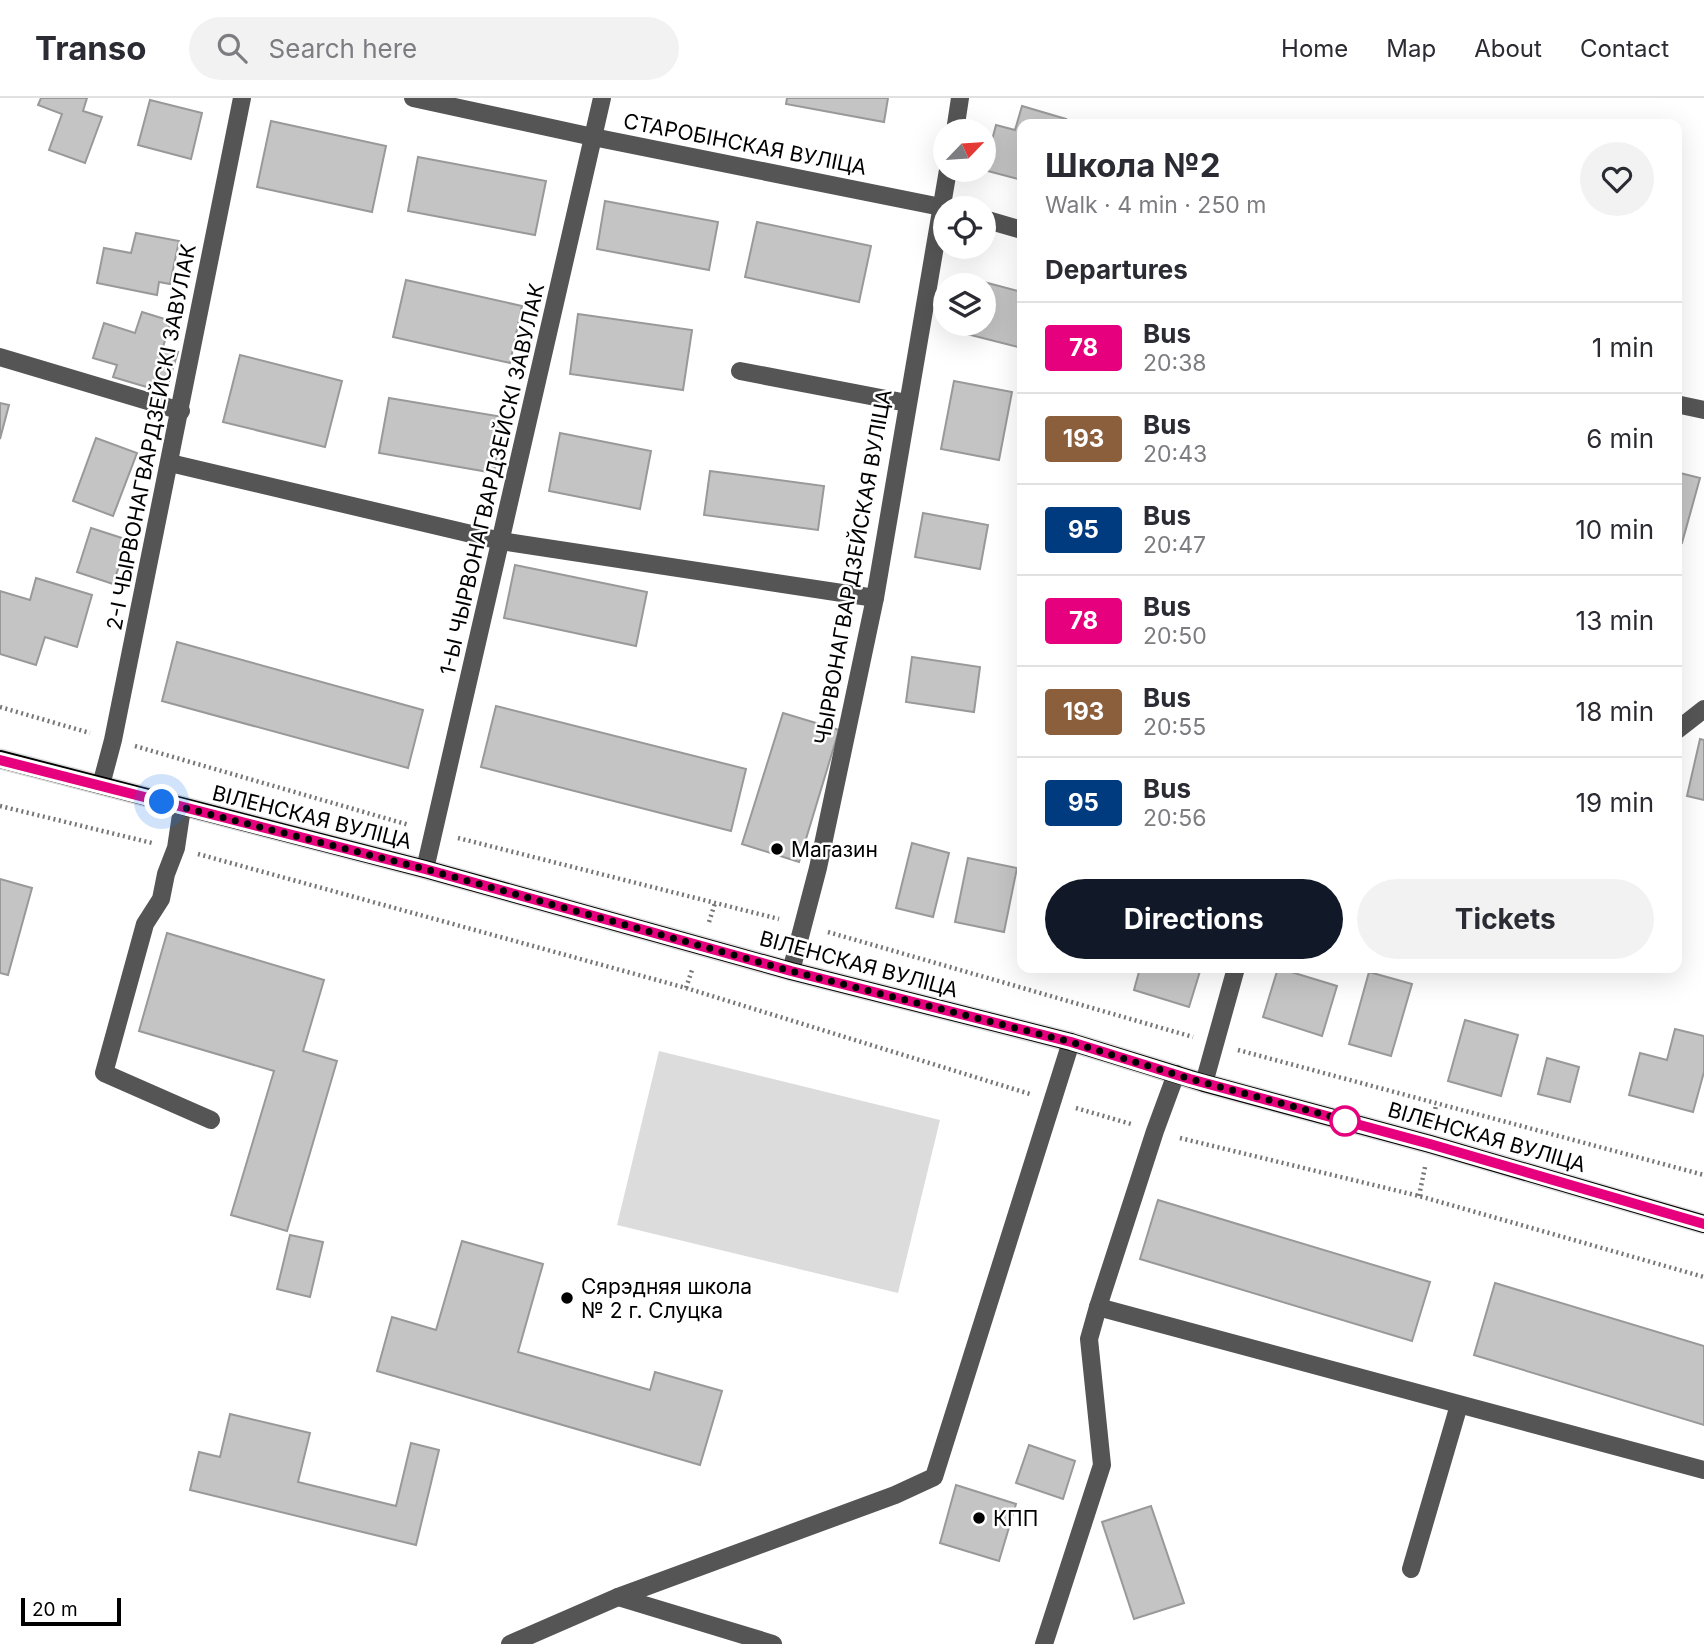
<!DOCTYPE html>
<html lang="en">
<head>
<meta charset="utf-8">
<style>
	body { margin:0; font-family:Inter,sans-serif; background:#f2f2f3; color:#2b2b33; height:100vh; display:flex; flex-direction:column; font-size:26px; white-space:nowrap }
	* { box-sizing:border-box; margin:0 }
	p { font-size:23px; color:#7c7c81 }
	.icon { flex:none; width:38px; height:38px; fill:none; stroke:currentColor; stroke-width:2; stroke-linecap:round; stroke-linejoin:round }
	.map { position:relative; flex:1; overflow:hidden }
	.sheet { position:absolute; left:1017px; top:21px; width:665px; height:854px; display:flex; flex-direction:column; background:#fff; border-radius:14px; box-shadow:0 7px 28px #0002 }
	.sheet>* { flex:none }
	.badge { padding:0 14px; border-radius:5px; font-size:24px; line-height:46px }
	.needle { width:46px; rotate:65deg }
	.buttons { position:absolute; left:933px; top:21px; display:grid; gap:14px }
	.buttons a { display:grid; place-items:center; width:63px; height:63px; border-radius:50%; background:#fff; box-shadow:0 7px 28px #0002; font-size:35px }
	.scale { position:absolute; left:21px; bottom:18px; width:100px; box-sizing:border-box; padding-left:7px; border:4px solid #000; border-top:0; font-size:19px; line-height:24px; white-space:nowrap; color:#000; -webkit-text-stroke:5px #fff; paint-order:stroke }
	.you { position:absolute; width:35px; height:35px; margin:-18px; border:5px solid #fff; border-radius:50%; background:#1a73e8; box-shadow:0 0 0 10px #1a73e833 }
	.map>.badge { position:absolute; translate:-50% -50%; box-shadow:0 0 0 4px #fff }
	h2 { padding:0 28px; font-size:26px; line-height:63px }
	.round { display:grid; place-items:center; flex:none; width:74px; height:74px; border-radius:37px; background:#f2f2f3 }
	.summary { display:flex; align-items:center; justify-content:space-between; height:119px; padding:0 28px }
	h1 { font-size:33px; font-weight:700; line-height:52px }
	.action { display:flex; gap:14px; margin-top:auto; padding:14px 28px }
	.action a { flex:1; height:80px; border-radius:42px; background:#111827; color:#fff; font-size:28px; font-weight:700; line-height:80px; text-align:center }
	.action a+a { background:#f2f2f3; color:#2b2b33 }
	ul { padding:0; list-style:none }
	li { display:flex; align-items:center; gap:21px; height:91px; padding:0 28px; border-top:2px solid #e1e1e2 }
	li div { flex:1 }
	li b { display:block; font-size:26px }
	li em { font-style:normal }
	li .badge { min-width:77px; font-weight:700; text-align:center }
	header { display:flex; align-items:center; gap:42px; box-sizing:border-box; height:98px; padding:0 35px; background:#fff; border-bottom:2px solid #e1e1e2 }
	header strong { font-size:33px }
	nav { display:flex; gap:38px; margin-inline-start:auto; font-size:24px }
	.search { width:490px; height:63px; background:#f2f2f3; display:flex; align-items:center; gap:18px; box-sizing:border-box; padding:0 24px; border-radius:38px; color:#7c7c81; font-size:26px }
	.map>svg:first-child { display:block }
	.green { fill:#dcdcdc }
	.building { fill:#c4c4c4; stroke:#999; stroke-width:2 }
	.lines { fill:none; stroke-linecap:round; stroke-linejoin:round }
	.major-casing { stroke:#dbdbdb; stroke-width:21 }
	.path { stroke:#777; stroke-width:4.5; stroke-dasharray:2 3.5; stroke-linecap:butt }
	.minor { stroke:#555; stroke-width:18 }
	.major { stroke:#000; stroke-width:18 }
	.line-casing { stroke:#fff; stroke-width:16 }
	.line { stroke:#e6007e; stroke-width:10 }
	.walk { stroke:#000; stroke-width:7; stroke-dasharray:0 12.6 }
	.poi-dot { fill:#000; stroke:#fff; stroke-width:2.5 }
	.stop-dot { fill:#fff; stroke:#e6007e; stroke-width:3.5 }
	.labels { text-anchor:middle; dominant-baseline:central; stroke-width:5; stroke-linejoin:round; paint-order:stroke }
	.street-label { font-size:21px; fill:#000; stroke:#fff }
	.poi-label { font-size:21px; fill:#000; stroke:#fff; text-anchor:start }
</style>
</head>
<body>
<header>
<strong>Transo</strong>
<div class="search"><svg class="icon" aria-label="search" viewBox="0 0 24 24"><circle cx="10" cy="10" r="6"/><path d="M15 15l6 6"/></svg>Search here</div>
<nav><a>Home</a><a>Map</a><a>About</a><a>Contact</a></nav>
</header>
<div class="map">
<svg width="1704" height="1546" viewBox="0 0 1704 1546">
	<rect width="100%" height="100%" fill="#fff"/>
	<polygon class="green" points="659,953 940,1022 898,1195 617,1127"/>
	<g class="building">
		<polygon points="41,0 87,0 83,13 102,19 85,65 49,52 62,16 38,7"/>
		<polygon points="787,0 888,0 884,24 786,6"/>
		<polygon points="150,2 202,15 191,61 138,47"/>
		<polygon points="1022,8 1066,21 1064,26 1022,26 1022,82 984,72 996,27 1015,32"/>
		<polygon points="271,23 386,48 372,114 257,89"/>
		<polygon points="418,59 546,83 535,137 408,113"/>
		<polygon points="605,103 718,124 709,172 597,151"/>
		<polygon points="757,124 871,148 859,204 745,179"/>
		<polygon points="136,135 179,143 170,186 159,184 157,197 97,185 104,150 131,155"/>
		<polygon points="965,179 1022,194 1022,250 951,232 953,226 984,226 984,187 963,187"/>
		<polygon points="406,182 522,208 510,265 393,239"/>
		<polygon points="142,214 171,223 163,249 178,254 167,289 152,284 150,290 113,279 117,267 93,260 104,225 135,235"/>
		<polygon points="578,216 692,232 683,292 570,276"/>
		<polygon points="240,257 342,283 325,349 223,324"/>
		<polygon points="954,283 1012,294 999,362 941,351"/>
		<polygon points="389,300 503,319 494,375 379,355"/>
		<polygon points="0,305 9,307 0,341"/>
		<polygon points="560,335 651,353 640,411 549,393"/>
		<polygon points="96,340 137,355 113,418 73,403"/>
		<polygon points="710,373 824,388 818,432 704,417"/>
		<polygon points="1676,374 1700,380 1682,445 1676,443"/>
		<polygon points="923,415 988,427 980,471 915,459"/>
		<polygon points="91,430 128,442 113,486 77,474"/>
		<polygon points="515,467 647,494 636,548 504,520"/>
		<polygon points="36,480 92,497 77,549 45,539 36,567 0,556 0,493 30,502"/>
		<polygon points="177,544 423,612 408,670 162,603"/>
		<polygon points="912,559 980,569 974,614 906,604"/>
		<polygon points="496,608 746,671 731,733 481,669"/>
		<polygon points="783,615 839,632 799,764 742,746"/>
		<polygon points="1700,641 1704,642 1704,702 1687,698"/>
		<polygon points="912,745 949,755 933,819 896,810"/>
		<polygon points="968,760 1017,770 1004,834 955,824"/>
		<polygon points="0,781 32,790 8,877 0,875"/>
		<polygon points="167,835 324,882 303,953 337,963 287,1133 231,1117 274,973 139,933"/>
		<polygon points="1140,870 1201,870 1189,909 1134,892"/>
		<polygon points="1278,870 1337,888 1322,938 1263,919"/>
		<polygon points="1369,874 1412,886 1391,958 1349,946"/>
		<polygon points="1465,922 1518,937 1501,998 1448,983"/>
		<polygon points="1675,931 1704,938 1704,974 1693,1014 1629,997 1640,955 1667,962"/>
		<polygon points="1547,960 1579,969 1570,1004 1538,996"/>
		<polygon points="1158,1102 1430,1184 1412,1243 1140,1161"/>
		<polygon points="290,1137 323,1144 310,1199 277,1191"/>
		<polygon points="462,1143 543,1166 518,1254 650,1292 655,1274 722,1293 700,1367 377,1273 392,1219 436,1232"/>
		<polygon points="1495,1185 1704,1248 1704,1327 1474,1257"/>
		<polygon points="230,1316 310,1335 298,1384 396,1408 411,1345 439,1352 416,1447 190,1392 199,1354 220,1359"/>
		<polygon points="1029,1347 1075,1363 1063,1401 1016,1385"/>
		<polygon points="956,1387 1016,1406 999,1463 940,1445"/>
		<polygon points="1151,1408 1184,1505 1134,1521 1102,1424"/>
	</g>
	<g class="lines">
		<g class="major-casing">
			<polyline id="major" points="0,661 425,771 791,873 1071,944 1204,985 1430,1046 1704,1126"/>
		</g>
		<g class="path">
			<polyline points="0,609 90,635"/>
			<polyline points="135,648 409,727"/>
			<polyline points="0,708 152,745"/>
			<polyline points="458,740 779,821"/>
			<polyline points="198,756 686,890 1030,996"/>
			<polyline points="709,824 715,805"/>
			<polyline points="828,834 1193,939"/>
			<polyline points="686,890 692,872"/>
			<polyline points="1238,952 1704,1077"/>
			<polyline points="1076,1010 1131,1026"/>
			<polyline points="1434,1022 1436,1006"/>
			<polyline points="1180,1040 1419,1098 1704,1179"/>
			<polyline points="1419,1098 1425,1069"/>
		</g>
		<g class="minor">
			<polyline points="413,0 593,39 946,110"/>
			<polyline points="955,33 960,0"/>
			<polyline points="984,121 1022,132"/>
			<polyline points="0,259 181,313"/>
			<polyline points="740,273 907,305"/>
			<polyline points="1676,306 1704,312"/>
			<polyline points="170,365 501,443 875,500"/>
			<polyline points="1676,633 1704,611"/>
			<polyline points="101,687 113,642 242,0"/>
			<polyline points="182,710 176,750 166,776 161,801 145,826 104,975 211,1022"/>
			<polyline points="425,771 602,0"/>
			<polyline points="791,873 818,770 875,500 948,72"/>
			<polyline points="1176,976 1155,1033 1098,1209 1704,1372"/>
			<polyline points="1204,985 1236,870"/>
			<polyline points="1411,1471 1459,1307"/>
			<polyline points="618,1499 773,1546"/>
			<polyline points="510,1546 618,1499 895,1397 934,1379 1071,944"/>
			<polyline points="1044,1546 1102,1367 1089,1241 1098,1209"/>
		</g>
		<use href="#major" class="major"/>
	</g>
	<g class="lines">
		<g class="line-casing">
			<polyline id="line" points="0,662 425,771 791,873 1071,944 1190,981 1430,1046 1704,1126"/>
		</g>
		<use href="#line" class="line"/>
		<polyline class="walk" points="162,704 425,771 791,873 1071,944 1190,981 1355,1025 1345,1023"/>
	</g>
	<g class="poi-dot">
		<circle cx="777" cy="751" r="7"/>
		<circle cx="567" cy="1200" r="7"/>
		<circle cx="979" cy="1420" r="7"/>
	</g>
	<circle class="stop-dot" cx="1345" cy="1023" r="14"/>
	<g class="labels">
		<g class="street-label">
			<text transform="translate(745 46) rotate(11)">СТАРОБІНСКАЯ ВУЛІЦА</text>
			<text transform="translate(151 339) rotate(-79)">2-І ЧЫРВОНАГВАРДЗЕЙСКІ ЗАВУЛАК</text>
			<text transform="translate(492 381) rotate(-77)">1-Ы ЧЫРВОНАГВАРДЗЕЙСКІ ЗАВУЛАК</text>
			<text transform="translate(853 469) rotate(-80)">ЧЫРВОНАГВАРДЗЕЙСКАЯ ВУЛІЦА</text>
			<text transform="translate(312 719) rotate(14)">ВІЛЕНСКАЯ ВУЛІЦА</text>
			<text transform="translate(859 866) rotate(15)">ВІЛЕНСКАЯ ВУЛІЦА</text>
			<text transform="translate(1487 1039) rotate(16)">ВІЛЕНСКАЯ ВУЛІЦА</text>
		</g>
		<g class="poi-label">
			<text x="791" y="751">Магазин</text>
			<text x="581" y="1188">Сярэдняя школа<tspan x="581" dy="24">№ 2 г. Слуцка</tspan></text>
			<text x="993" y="1420">КПП</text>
		</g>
	</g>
</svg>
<div class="buttons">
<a><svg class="needle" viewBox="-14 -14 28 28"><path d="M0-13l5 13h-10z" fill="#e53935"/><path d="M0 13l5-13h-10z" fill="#7c7c81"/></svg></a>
<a><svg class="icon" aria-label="locate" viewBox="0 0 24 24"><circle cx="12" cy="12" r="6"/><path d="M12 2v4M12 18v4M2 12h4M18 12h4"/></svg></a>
<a><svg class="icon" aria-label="layers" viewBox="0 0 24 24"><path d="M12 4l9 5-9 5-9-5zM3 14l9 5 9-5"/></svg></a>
</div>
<div class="scale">20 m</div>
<div class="you" style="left:162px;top:704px"></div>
<section class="sheet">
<div class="summary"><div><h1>Школа №2</h1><p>Walk · 4 min · 250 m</p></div><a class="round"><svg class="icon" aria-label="heart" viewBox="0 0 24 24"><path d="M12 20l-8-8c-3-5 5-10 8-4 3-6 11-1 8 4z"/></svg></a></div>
<h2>Departures</h2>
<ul>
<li><span class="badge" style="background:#e6007e;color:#fff">78</span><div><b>Bus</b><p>20:38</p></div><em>1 min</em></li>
<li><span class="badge" style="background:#8b5e3c;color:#fff">193</span><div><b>Bus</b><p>20:43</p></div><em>6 min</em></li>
<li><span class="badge" style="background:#003b80;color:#fff">95</span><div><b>Bus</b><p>20:47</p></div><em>10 min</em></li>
<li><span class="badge" style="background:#e6007e;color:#fff">78</span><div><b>Bus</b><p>20:50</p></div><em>13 min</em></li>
<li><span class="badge" style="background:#8b5e3c;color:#fff">193</span><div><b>Bus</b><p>20:55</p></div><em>18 min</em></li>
<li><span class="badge" style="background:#003b80;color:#fff">95</span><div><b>Bus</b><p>20:56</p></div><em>19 min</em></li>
</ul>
<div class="action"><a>Directions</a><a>Tickets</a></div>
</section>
</div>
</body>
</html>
